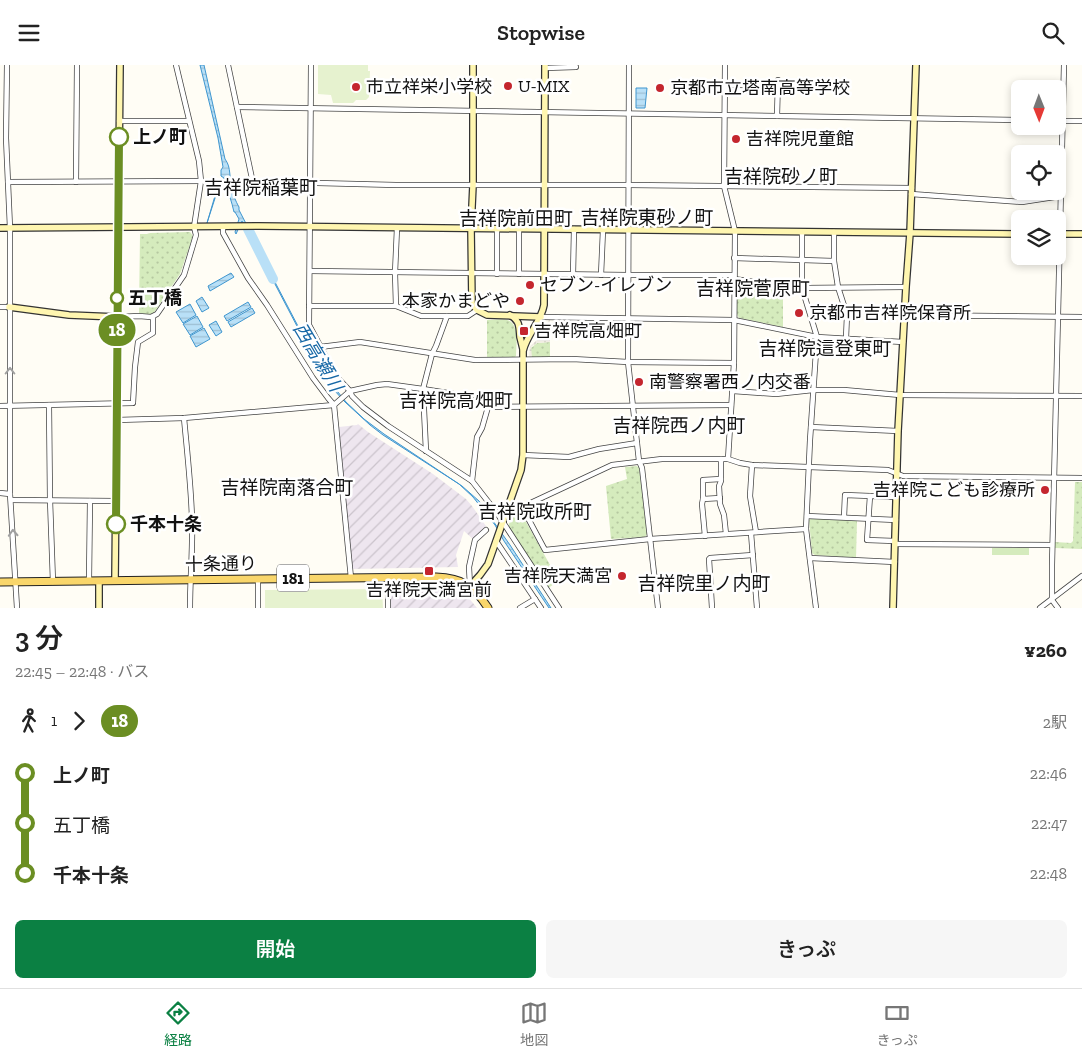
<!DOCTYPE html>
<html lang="ja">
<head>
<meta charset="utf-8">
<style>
	body { margin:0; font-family:"Zilla Slab","Noto Sans JP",serif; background:#f6f6f6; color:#222; height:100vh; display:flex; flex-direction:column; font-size:19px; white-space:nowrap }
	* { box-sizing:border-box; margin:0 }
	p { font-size:16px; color:#767676 }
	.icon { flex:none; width:28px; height:28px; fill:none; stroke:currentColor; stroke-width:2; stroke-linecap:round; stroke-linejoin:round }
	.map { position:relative; height:543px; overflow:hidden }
	.sheet { display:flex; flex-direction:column; background:#fff; flex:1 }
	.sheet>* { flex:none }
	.badge { padding:0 10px; border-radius:16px; font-size:18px; line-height:32px }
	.needle { width:32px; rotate:179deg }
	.tools { position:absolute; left:1011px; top:15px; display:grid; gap:10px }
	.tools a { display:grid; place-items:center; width:55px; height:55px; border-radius:8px; background:#fff; box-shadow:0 2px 8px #0003; font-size:25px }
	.map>.badge { position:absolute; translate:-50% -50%; box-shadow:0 0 0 2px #fff }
	.legs { display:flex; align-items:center; gap:8px; height:55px; padding:0 15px; font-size:16px }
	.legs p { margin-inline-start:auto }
	.overview { display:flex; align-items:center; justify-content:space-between; height:85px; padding:0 15px }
	h1 { font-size:28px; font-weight:600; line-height:38px }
	.primary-button { display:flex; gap:10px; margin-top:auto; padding:10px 15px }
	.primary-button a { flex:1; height:58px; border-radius:8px; background:#0b8043; color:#fff; font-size:20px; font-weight:600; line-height:58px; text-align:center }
	.primary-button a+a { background:#f6f6f6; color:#222 }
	ul { padding:0 15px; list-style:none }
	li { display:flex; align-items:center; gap:18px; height:50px; font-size:19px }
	li i { display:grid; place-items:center; width:8px; height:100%; margin:0 6px; background:currentColor }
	li i::after { content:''; width:12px; height:12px; margin:-6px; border:4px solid; border-radius:50%; background:#fff }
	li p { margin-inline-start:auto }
	li:first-child i { background:linear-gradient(#0000 50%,currentColor 0) }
	li:last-child i { background:linear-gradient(currentColor 50%,#0000 0) }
	header { display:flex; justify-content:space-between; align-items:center; height:65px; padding:0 15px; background:#fff; font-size:22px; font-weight:600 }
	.dock { display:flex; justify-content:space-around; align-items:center; height:70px; border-top:1px solid #e0e0e0; background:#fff; font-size:14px; color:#767676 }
	.dock a { display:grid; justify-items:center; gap:2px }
	.dock .current { color:#0b8043 }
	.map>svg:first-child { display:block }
	.industrial { fill:url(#industrial-furrows) }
	.grass { fill:#d5ebbd }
	.park { fill:url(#park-dots) }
	.pitch { fill:#e6f2cf }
	.plaza { fill:url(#plaza-grid) }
	.water { fill:url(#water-rules); stroke:#3f96cf }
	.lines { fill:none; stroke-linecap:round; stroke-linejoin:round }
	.river { stroke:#b9e0f7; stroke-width:10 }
	.street-casing { stroke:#444; stroke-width:6 }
	.secondary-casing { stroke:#333; stroke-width:8 }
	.primary-casing { stroke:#222; stroke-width:9 }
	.street { stroke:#fff; stroke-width:4.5 }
	.secondary { stroke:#fff6b0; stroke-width:5.5 }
	.primary { stroke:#f9d66b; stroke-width:7 }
	.oneway { stroke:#a0a0a0 }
	.line-1-casing { stroke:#fff; stroke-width:11 }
	.line-1 { stroke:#6b8e23; stroke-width:8 }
	.poi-dot { fill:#c4262e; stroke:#fff; stroke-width:2 }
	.stop-1-dot { fill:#fff; stroke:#6b8e23; stroke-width:2.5 }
	.labels { text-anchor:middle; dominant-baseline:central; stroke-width:5; stroke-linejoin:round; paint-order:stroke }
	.shield { fill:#fff; stroke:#585858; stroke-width:1 }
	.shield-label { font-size:16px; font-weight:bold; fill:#111 }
	.poi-label { font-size:18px; fill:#111; stroke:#fff; text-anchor:start }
	.stop-label { font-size:18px; font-weight:bold; fill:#111; stroke:#fff; text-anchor:start }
	.street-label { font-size:18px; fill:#111; stroke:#fff }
	.neighbourhood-label { font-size:19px; fill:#111; stroke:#fff }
	.water-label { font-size:19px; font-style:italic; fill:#1768a6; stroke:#fff }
</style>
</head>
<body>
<header><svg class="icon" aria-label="menu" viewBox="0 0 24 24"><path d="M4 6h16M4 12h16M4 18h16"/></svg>Stopwise<svg class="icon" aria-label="search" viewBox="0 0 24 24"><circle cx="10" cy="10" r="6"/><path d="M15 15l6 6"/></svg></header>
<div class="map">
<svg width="1082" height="543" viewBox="0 0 1082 543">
	<defs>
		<pattern id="industrial-furrows" width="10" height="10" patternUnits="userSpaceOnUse" patternTransform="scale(1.25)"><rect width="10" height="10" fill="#eee6ef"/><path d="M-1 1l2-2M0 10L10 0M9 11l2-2" fill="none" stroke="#cbc4cc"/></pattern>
		<pattern id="park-dots" width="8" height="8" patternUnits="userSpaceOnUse" patternTransform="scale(1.25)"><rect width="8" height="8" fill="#d5ebbd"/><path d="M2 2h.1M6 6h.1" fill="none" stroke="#b6c8a1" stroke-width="1.8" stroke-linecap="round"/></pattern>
		<pattern id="plaza-grid" width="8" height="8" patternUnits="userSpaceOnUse" patternTransform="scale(1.25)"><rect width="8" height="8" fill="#f1ede2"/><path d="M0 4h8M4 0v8" fill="none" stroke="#cecac1"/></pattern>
		<pattern id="water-rules" width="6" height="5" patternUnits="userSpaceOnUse" patternTransform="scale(1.25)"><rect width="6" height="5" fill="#b9e0f7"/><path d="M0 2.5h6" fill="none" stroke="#9ebfd3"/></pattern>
	</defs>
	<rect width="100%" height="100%" fill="#fffdf5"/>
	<g class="industrial">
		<polygon points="358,359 368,367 433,409 466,434 472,441 486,461 474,473 474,475 464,466 456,490 458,502 352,504 339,362 357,360"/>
		<polygon points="390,521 428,521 450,523 468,532 477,543 391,543"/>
	</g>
	<rect class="grass" x="992" y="483" width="37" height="7"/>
	<g class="park">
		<polygon points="190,167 193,171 180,209 153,249 151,250 139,248 140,169 147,169 150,168"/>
		<polygon points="741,217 783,223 783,262 739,253 737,249 737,220"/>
		<path d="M487 255C493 255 501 254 507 255 520 258 516 281 516 291L514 293 487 292Z"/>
		<polygon points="550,277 550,292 531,292 531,283 537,278"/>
		<polygon points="636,401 639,402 647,469 645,472 611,474 606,421 627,414 625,402"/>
		<polygon points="1075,417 1082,417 1082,484 1055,483 1055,477 1071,478 1073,476"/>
		<polygon points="521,448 559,516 548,523 508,462 511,453"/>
		<polygon points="812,453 857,456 856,493 815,490 812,488 809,455"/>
	</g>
	<g class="pitch">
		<polygon points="318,0 368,0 368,6 370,6 369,32 366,35 356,35 353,38 333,38 331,30 318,29"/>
		<polygon points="382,524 383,543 265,543 265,525"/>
	</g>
	<polygon class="plaza" points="550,255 550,277 537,278 531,282 532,292 531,293 529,291 530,281 542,271 548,256"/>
	<g class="water">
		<path d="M200 0H204L225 94C232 103 228 113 233 122 232 128 236 137 239 142V145L255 176 254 177 311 286 325 311 346 337 364 354 384 369 462 421 479 436 510 480 551 543H549L504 476 495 460 473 432 459 419 383 370 370 360 345 337 334 325 324 311 310 286 242 156 236 169 235 167 239 154 235 147H234C232 137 227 125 226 116L218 124 207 158 217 124 226 115H224V113L221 111V105L223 102 218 73Z"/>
		<polygon points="636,23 647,23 645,43 636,43"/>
		<polygon points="231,208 234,212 210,226 208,221"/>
		<polygon points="202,232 209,243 202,247 196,236"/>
		<polygon points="248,237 251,242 227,256 224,251"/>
		<polygon points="190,239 196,250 183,258 176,247"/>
		<polygon points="252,243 255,248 231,262 228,257"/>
		<polygon points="197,251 203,262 190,270 183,259"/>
		<polygon points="216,256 222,267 216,271 209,260"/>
		<polygon points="204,263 210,274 196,282 190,271"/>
	</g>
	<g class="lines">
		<polyline class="river" points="248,164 273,214"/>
		<g class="street-casing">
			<g id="street">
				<polyline points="7,0 6,73 10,163 10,429 17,543"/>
				<polyline points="228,0 254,123 278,117 396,120 629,120 912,123"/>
				<polyline points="311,0 309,260 336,311 350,326 352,331 363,342 388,361 472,416 497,448 559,543"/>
				<polyline points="629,0 628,297 639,396 642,403 658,543"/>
				<polyline points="725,0 724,121 735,166 734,298 728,394"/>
				<polyline points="545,3 576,2"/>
				<polyline points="725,25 778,26"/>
				<polyline points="237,42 1020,55"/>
				<polyline points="777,51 778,15"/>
				<polyline points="119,56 189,56"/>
				<polyline points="1058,56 1082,56"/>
				<polyline points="8,117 201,116"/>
				<polyline points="76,117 77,0"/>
				<polyline points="911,129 1022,137 1061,131"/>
				<polyline points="223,162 223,168 248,213 267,240 313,313 328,333 334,340 351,513"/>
				<polyline points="497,164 497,209"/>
				<polyline points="802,167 802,223 817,272 810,375 806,464 816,543"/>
				<polyline points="834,167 834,196 838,222 847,250 846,273"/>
				<polyline points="734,193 834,196"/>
				<polyline points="310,206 628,210 734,210"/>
				<polyline points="519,209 519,164"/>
				<polyline points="573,210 574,164"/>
				<polyline points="601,210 603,165"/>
				<polyline points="734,214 802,223 906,222"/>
				<polyline points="309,241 396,241 421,251 468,251 477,245"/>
				<polyline points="396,241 395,208 397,163"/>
				<polyline points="0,242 9,242"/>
				<polyline points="905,250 1082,252"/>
				<polyline points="117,252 139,251 151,252 157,249 184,210 196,170 194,162 201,116 199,96 176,0"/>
				<polyline points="541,252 734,255 817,272 903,277"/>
				<polyline points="320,282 360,277 475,295 572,294 628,297 734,298"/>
				<polyline points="733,326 776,329 813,325 844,325 900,330 1082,331"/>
				<polyline points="49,340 50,435 53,517"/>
				<polyline points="0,341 133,338 135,302 138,277 153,268 153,252"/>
				<path d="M184 353C187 386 191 420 192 454 193 483 190 513 190 543"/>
				<polyline points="117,355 184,353 334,340 350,326 377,320 387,319 423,324 460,330 488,342 731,340"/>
				<polyline points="811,362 898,366"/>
				<polyline points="426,386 423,324 432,289 436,281 447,251"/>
				<polyline points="523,390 569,392 599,384 637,378"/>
				<polyline points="721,394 721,416 719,421 720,439 724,450 726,469"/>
				<polyline points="752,400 750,431 756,467"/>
				<polyline points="472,416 477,372 482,363 488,342"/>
				<polyline points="0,428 10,429"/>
				<polyline points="870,431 867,475 895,476"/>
				<polyline points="720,433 703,434 703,415 721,414"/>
				<polyline points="703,434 702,439 705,471"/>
				<polyline points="11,435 116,436"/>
				<polyline points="522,442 545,485 650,474 806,464"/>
				<polyline points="508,445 522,442 612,400 662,394 728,394 740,398 752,400 888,405 903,411 1082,413"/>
				<polyline points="807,451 896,455"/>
				<polyline points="844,452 845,430 896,432"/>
				<polyline points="751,468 757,543"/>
				<polyline points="496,476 541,543"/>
				<polyline points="895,479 1052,480"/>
				<polyline points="810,493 895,497"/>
				<polyline points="388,512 388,543"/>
				<polyline points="258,514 258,543"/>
				<polyline points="89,516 90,436"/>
				<polyline points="470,521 469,502 475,475 486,465"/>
				<polyline points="520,543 535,534"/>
				<polyline points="712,543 709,494 710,493 753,490"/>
				<polyline points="1040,543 1082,511"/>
				<polyline points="1058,543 1052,535 1052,500 1064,0"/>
			</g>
		</g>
		<g class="secondary-casing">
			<g id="secondary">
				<polyline points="473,0 473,120 471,163 472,239 477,245 487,250 541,252"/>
				<polyline points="0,163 259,161 1020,169"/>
				<polyline points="1058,169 1082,169"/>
				<polyline points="9,242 69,250 117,252"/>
				<path d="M510 250C520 256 519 261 520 272 521 276 522 280 523 284"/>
				<polyline points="99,516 99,543"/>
				<polyline points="115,516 120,0"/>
				<path d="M470 521 480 510 488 499 521 405 523 390V286C527 269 541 257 544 240L545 0"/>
				<polyline points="893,543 898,366 906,222 910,168 916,0"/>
			</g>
		</g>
		<g class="primary-casing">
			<path id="primary" d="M0 517 436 512C463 513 474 521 488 543"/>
		</g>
		<use href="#street" class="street"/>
		<use href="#secondary" class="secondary"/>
		<use href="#primary" class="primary"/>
	</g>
	<defs><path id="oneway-chevron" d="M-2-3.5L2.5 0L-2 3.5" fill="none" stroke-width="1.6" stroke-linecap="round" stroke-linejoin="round" transform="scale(1.25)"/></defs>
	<g class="oneway">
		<use href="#oneway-chevron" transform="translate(10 306) rotate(-90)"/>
		<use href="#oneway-chevron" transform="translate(13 468) rotate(-93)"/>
	</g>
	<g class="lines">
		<g class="line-1-casing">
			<polyline id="line-1" points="116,459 119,72"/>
		</g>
		<use href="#line-1" class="line-1"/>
	</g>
	<g class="poi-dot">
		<circle cx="508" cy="21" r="5"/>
		<circle cx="356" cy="22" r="5"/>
		<circle cx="660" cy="23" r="5"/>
		<circle cx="736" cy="74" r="5"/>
		<circle cx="530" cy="220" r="5"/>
		<circle cx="520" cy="236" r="5"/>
		<circle cx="799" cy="248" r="5"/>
		<rect x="519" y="261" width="10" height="10" rx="2.5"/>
		<circle cx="639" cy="317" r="5"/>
		<circle cx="1045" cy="425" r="5"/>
		<rect x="424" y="501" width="10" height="10" rx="2.5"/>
		<circle cx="622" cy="511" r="5"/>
	</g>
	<g class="stop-1-dot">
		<circle cx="119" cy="72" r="9"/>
		<circle cx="117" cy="233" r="6"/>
		<circle cx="116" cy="459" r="9"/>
	</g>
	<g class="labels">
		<rect class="shield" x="277" y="499.5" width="32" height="27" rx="4"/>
		<g class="shield-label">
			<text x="293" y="513">181</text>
		</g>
		<g class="poi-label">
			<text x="518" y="21">U-MIX</text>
			<text x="366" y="22">市立祥栄小学校</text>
			<text x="670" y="23">京都市立塔南高等学校</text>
			<text x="746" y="74">吉祥院児童館</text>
			<text x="540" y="220">セブン-イレブン</text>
			<text x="510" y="236" text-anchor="end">本家かまどや</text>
			<text x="809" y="248">京都市吉祥院保育所</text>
			<text x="534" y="266">吉祥院高畑町</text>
			<text x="649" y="317">南警察署西ノ内交番</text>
			<text x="1035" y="425" text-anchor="end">吉祥院こども診療所</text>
			<text x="612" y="511" text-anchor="end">吉祥院天満宮</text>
			<text x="429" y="525" text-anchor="middle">吉祥院天満宮前</text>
		</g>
		<g class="stop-label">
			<text x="133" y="72">上ノ町</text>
			<text x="128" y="233">五丁橋</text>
			<text x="130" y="459">千本十条</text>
		</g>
		<g class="street-label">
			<text transform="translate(221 499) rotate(-1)">十条通り</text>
		</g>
		<g class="neighbourhood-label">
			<text x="781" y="111">吉祥院砂ノ町</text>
			<text x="261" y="122">吉祥院稲葉町</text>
			<text x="647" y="152">吉祥院東砂ノ町</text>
			<text x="516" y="153">吉祥院前田町</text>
			<text x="753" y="223">吉祥院菅原町</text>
			<text x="825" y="283">吉祥院這登東町</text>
			<text x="456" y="335">吉祥院高畑町</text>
			<text x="679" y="360">吉祥院西ノ内町</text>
			<text x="287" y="422">吉祥院南落合町</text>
			<text x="535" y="446">吉祥院政所町</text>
			<text x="704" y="518">吉祥院里ノ内町</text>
		</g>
		<g class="water-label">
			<text transform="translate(318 292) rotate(59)">西高瀬川</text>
		</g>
	</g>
</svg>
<div class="tools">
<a><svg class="needle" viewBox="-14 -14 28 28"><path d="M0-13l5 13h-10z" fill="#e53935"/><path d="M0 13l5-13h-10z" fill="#767676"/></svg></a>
<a><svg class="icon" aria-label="locate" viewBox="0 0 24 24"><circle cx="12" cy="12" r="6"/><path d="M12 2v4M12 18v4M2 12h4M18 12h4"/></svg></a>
<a><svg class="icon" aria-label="layers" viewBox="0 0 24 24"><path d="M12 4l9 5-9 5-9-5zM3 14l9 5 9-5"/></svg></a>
</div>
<b class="badge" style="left:117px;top:265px;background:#6b8e23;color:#fff">18</b>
</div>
<section class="sheet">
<div class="overview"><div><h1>3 分</h1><p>22:45 – 22:48 · バス</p></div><b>¥260</b></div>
<div class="legs"><svg class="icon" aria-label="walk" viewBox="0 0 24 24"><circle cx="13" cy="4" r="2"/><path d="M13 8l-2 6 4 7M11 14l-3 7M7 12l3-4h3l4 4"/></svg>1<svg class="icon" aria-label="forward" viewBox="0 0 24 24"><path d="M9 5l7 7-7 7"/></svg><b class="badge" style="background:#6b8e23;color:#fff">18</b><p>2駅</p></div>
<ul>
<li><i style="color:#6b8e23"></i><b>上ノ町</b><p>22:46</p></li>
<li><i style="color:#6b8e23"></i><span>五丁橋</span><p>22:47</p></li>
<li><i style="color:#6b8e23"></i><b>千本十条</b><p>22:48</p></li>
</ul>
<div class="primary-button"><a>開始</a><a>きっぷ</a></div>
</section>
<nav class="dock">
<a class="current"><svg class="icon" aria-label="directions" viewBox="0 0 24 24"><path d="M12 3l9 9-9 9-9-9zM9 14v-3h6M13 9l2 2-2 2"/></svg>経路</a>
<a><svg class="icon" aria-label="map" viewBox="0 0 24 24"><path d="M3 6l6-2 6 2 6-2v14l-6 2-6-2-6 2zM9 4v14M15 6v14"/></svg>地図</a>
<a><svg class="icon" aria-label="tickets" viewBox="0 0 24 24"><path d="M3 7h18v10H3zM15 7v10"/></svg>きっぷ</a>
</nav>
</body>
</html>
